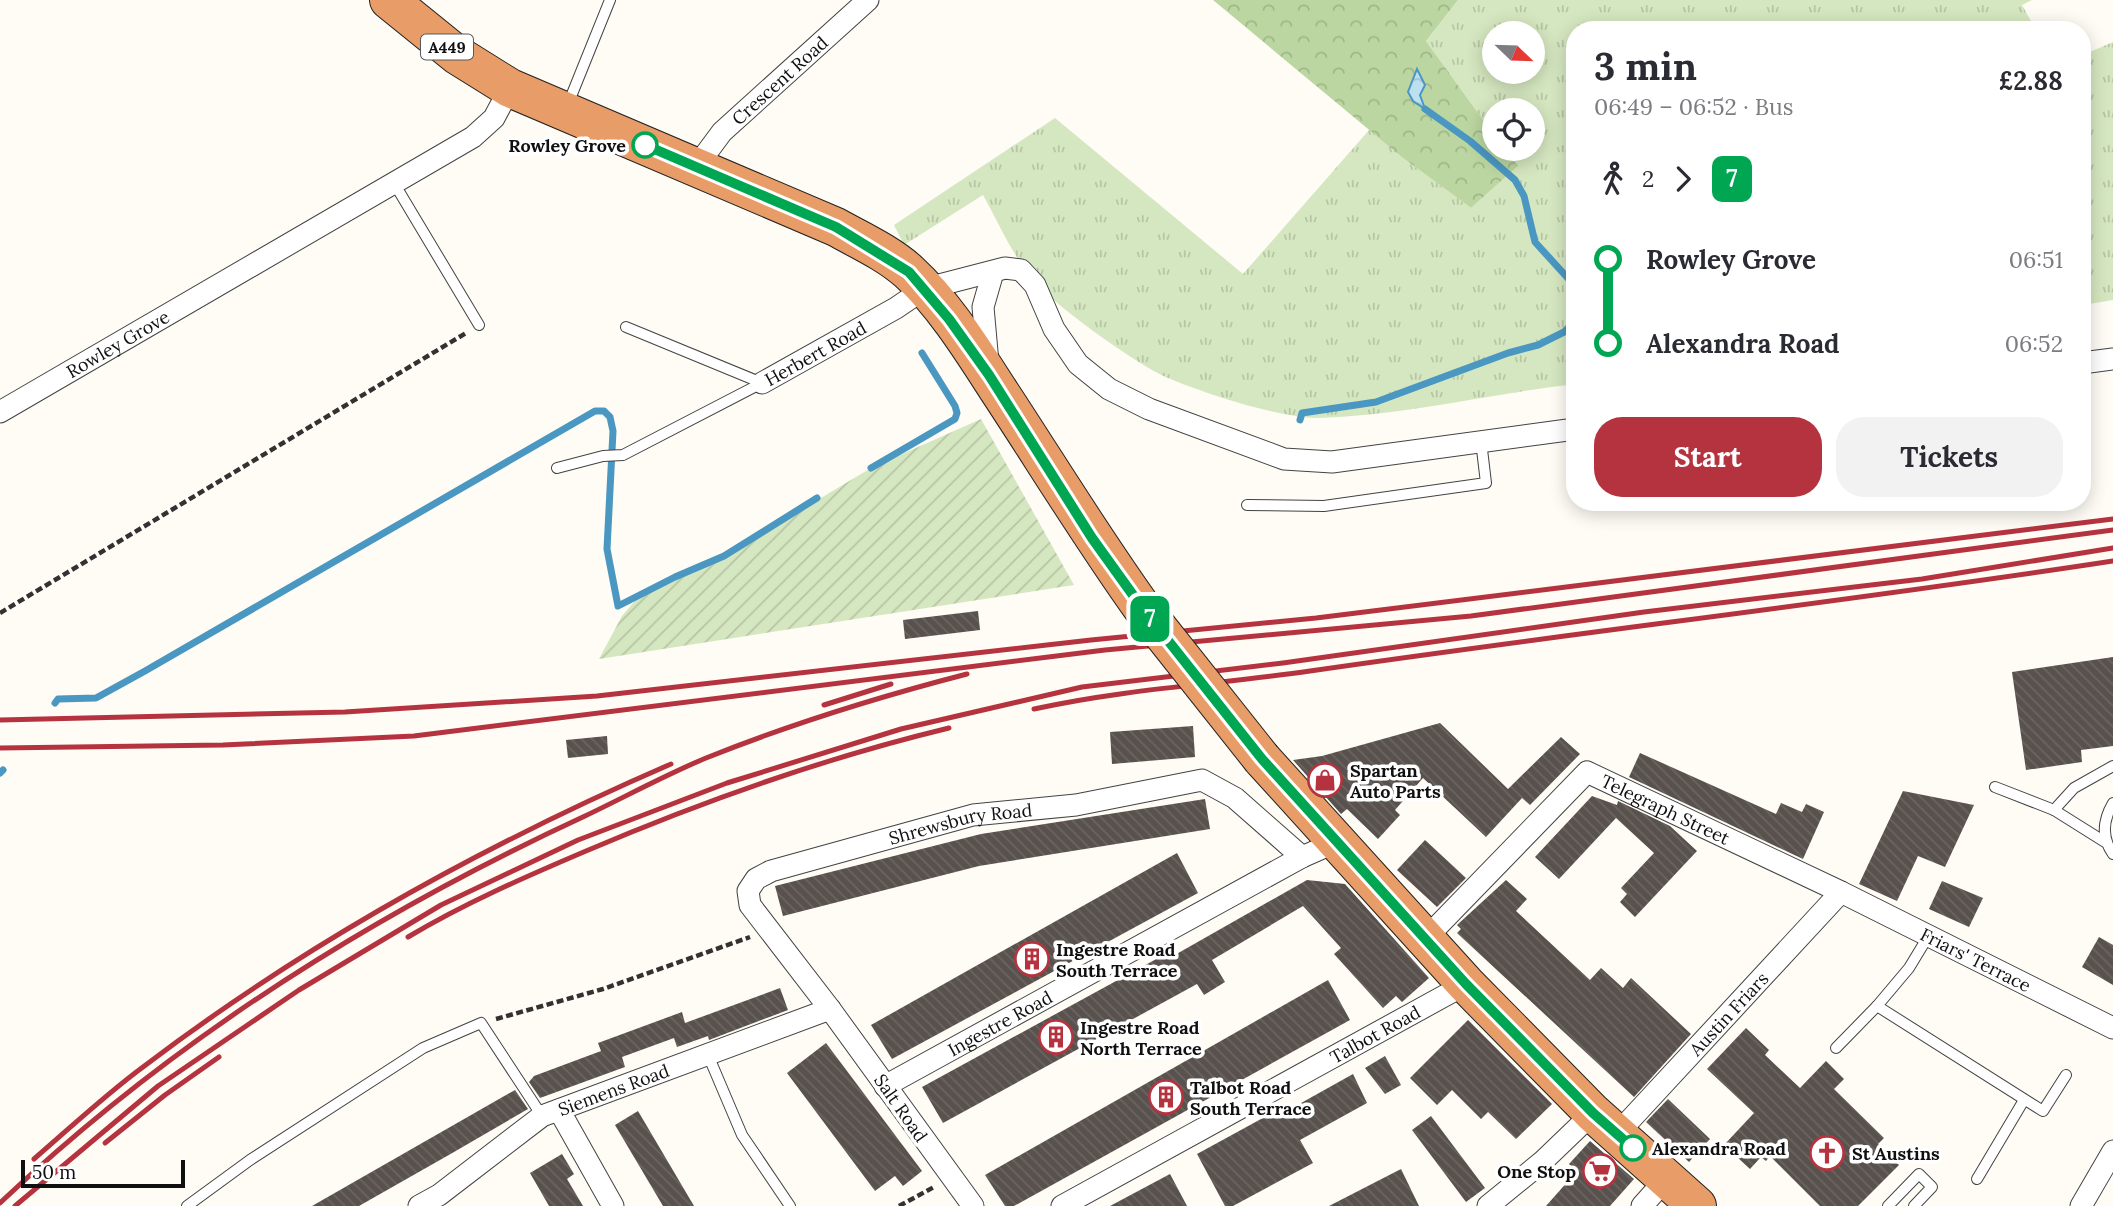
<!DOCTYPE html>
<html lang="en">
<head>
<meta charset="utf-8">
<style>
	body { margin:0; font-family:Lora,serif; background:#f2f2f3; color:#2b2b33; height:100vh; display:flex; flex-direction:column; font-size:26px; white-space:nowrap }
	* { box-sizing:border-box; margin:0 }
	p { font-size:23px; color:#7c7c81 }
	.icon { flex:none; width:38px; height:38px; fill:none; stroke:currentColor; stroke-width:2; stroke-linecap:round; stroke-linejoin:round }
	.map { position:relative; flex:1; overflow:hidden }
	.sheet { position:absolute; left:1566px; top:21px; width:525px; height:490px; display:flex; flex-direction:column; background:#fff; border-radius:28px; box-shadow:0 4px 18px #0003 }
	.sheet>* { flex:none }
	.badge { padding:0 14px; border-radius:10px; font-size:24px; line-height:46px }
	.needle { width:46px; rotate:113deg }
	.buttons { position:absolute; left:1482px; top:21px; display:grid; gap:14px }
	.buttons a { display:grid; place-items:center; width:63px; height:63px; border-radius:50%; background:#fff; box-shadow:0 4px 18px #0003; font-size:35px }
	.scale { position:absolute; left:21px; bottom:18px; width:164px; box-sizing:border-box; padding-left:7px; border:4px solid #101010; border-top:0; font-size:19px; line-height:24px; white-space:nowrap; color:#101010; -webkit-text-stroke:5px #fff; paint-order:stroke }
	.map>.badge { position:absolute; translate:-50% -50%; box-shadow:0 0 0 4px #fff }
	.legs { display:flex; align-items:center; gap:10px; height:77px; padding:0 28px; font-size:23px }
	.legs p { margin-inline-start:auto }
	.overview { display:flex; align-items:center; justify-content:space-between; height:119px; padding:0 28px }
	h1 { font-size:38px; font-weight:800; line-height:52px }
	.cta { display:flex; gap:14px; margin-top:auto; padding:14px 28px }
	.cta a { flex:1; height:80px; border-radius:28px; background:#b5333f; color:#fff; font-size:28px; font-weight:800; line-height:80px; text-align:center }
	.cta a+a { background:#f2f2f3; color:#2b2b33 }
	ul { padding:0 28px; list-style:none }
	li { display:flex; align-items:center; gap:24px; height:84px; font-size:26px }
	li i { display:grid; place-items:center; width:10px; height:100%; margin:0 9px; background:currentColor }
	li i::after { content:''; width:18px; height:18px; margin:-9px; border:5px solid; border-radius:50%; background:#fff }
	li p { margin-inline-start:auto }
	li:first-child i { background:linear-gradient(#0000 50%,currentColor 0) }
	li:last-child i { background:linear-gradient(currentColor 50%,#0000 0) }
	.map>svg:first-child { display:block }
	.grass { fill:url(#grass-tufts); fill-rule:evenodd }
	.forest { fill:url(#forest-crowns) }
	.garden { fill:url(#garden-furrows) }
	.water { fill:url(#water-ripples); stroke:#4a97c2; stroke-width:2 }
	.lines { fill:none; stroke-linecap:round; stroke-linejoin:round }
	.stream { stroke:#4a97c2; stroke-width:7 }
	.building { fill:url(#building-back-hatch) }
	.lane-casing { stroke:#434343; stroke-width:12 }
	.street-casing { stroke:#434343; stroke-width:23 }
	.highway-casing { stroke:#212121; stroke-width:40 }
	.path { stroke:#323232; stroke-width:4.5; stroke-dasharray:7 3.5; stroke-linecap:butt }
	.lane { stroke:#fff; stroke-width:10 }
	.street { stroke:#fff; stroke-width:21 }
	.highway { stroke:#e89d68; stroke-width:38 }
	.rail { stroke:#b5333f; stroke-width:5 }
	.highway-bridge-casing { stroke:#212121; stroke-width:40; stroke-linecap:butt }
	.highway-bridge { stroke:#e89d68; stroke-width:38 }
	.line-1-casing { stroke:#fff; stroke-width:16 }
	.line-1 { stroke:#00a651; stroke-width:10 }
	.stop-1-dot { fill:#fff; stroke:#00a651; stroke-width:3.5 }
	.labels { text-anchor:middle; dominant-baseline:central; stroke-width:7; stroke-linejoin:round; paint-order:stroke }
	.shield { fill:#fff; stroke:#585858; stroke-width:2 }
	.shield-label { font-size:16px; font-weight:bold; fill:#101010 }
	.street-label { font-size:18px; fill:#101010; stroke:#fff }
	.stop-label { font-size:18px; font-weight:bold; fill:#101010; stroke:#fff; text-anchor:end }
	.poi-label { font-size:18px; font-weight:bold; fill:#101010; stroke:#fff; text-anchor:start }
</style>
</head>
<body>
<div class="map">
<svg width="2113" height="1206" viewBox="0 0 2113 1206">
	<defs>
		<pattern id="grass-tufts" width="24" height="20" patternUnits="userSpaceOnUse" patternTransform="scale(1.75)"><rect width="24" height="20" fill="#d5e7c0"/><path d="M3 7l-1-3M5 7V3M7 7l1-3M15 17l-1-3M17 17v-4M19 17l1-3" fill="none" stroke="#b6c5a4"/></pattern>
		<pattern id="forest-crowns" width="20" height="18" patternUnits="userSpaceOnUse" patternTransform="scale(1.75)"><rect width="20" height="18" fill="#bbd6a0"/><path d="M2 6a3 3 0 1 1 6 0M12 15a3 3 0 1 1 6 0" fill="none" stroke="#a0b789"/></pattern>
		<pattern id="garden-furrows" width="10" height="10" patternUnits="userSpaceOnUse" patternTransform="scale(1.75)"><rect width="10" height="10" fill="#d5e7c0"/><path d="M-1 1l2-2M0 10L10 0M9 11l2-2" fill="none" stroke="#b6c5a4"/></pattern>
		<pattern id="water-ripples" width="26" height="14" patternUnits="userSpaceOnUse" patternTransform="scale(1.75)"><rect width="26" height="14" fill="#bde0f1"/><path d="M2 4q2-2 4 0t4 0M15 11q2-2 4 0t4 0" fill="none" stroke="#a1bfce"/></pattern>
		<pattern id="building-back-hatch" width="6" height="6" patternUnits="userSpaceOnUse" patternTransform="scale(1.75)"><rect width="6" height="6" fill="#58514d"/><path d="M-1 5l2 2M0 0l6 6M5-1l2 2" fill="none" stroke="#6b6562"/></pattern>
	</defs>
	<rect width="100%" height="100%" fill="#fefcf4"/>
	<g class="grass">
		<path d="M1458 0H2032L2022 5 2036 30H1575V384C1489 394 1403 416 1317 418 1280 418 1203 393 1168 378 1136 364 1058 308 1035 282 1015 260 998 222 983 195L904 245 894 225 1055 118 1243 274 1370 129 1403 158 1471 208 1517 167 1505 149H1533V110H1494V135L1426 41ZM1494 33H1533V72H1494Z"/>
		<polygon points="2113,42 2113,300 2083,305 2083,55"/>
	</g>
	<polygon class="forest" points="1213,0 1458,0 1426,41 1494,135 1494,149 1505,149 1518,166 1471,208 1403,158"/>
	<polygon class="garden" points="981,419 1074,585 599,659 622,616 639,596 675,577 724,556 871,468"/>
	<polygon class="water" points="1417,69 1425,85 1420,95 1425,109 1413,101 1408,92"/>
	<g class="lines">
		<g class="stream">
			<polyline points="1425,109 1470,141 1515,180 1524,196 1535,242 1575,286"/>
			<polyline points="1300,420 1302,413 1376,402 1508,353 1538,345 1564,332 1575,321"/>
			<polyline points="871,468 955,419 957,413 955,406 922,353"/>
			<polyline points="55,703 58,699 96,698 145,671 595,411 604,411 610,417 613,431 607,549 618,606 675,577 724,556 817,498"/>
			<polyline points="0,773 3,770"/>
		</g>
	</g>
	<g class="building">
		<polygon points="978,611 980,630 905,639 903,620"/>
		<polygon points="2113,657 2113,746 2081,750 2082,762 2026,770 2012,672"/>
		<polygon points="1440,723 1508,789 1561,737 1580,754 1530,805 1522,798 1486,837 1423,778 1395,810 1400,815 1378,839 1347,809 1341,814 1293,760 1322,756"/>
		<polygon points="1193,726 1195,757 1112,764 1110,732"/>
		<polygon points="607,736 608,754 568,758 566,740"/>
		<polygon points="1640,753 1776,814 1781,803 1802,812 1806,804 1824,812 1803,859 1629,777"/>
		<polygon points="1903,791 1974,805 1945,867 1918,856 1897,901 1859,884"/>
		<polygon points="1592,796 1617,805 1618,801 1670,826 1697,851 1635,917 1620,902 1627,894 1621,888 1654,853 1616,818 1559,879 1535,857"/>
		<polygon points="1205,799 1210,829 979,866 783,916 775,886 981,834"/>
		<polygon points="1425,840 1466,878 1437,907 1397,870"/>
		<polygon points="1177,853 1198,893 892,1059 871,1025"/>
		<polygon points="1307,880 1345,884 1429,978 1402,1002 1396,996 1383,1008 1334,954 1341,948 1303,906 1212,960 1225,982 1204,995 1197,984 943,1123 922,1087 1171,951 1173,956"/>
		<polygon points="1506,880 1527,899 1516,911 1590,980 1601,968 1623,988 1631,978 1691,1034 1634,1097 1457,933 1461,929 1457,925"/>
		<polygon points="1942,881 1983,898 1969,927 1929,909"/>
		<polygon points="2099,937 2113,945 2113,985 2082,967"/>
		<polygon points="1328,980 1350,1020 1014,1206 1005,1206 985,1175"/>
		<polygon points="780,988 788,1010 709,1040 708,1036 677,1047 674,1038 622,1057 625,1067 540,1098 529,1082 534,1076 601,1051 598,1043 682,1012 685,1023"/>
		<polygon points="1468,1020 1552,1104 1516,1139 1488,1112 1481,1119 1452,1090 1437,1105 1410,1078"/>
		<polygon points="1746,1028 1769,1050 1765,1055 1800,1088 1826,1061 1844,1079 1834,1089 1884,1138 1878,1144 1899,1165 1858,1206 1820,1206 1770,1156 1766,1161 1761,1157 1750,1169 1724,1145 1754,1113 1707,1069"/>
		<polygon points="826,1043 922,1171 903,1186 895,1176 875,1191 787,1073"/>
		<polygon points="1385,1056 1401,1085 1385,1094 1365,1068"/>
		<polygon points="1353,1074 1367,1103 1300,1140 1313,1163 1233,1206 1225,1206 1197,1154 1283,1107 1285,1112"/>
		<polygon points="515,1090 528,1109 454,1152 359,1206 312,1206"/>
		<polygon points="1668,1099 1710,1139 1689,1162 1646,1122"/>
		<polygon points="638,1111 694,1206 663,1206 615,1125"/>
		<polygon points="1431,1116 1485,1188 1466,1202 1412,1130"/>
		<polygon points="1590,1141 1634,1179 1610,1206 1546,1206 1577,1171 1569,1164"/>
		<polygon points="562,1154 574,1174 567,1179 583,1206 549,1206 530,1173"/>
		<polygon points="1401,1169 1419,1206 1329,1206"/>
		<polygon points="1170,1174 1187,1206 1110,1206"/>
	</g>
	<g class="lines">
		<g class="lane-casing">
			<g id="lane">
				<polyline points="568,104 610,0"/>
				<polyline points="394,183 479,325"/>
				<polyline points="626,327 762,383"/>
				<polyline points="557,468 603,456 623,455 762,383"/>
				<polyline points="1247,505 1324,506 1486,483 1481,441"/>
				<polyline points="1995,787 2054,810 2105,842"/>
				<path d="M2113 803C2103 820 2101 837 2113 854"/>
				<polyline points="2054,810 2074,788 2113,766"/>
				<polyline points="1929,935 1909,968 1877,1006 2043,1111 2066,1075"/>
				<polyline points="1836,1048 1877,1006"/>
				<polyline points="708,1055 742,1135 790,1206"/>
				<polyline points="1977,1179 2024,1100"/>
				<polyline points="187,1206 250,1160 423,1048 481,1023 542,1116"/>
				<polyline points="1888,1206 1919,1174 1932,1187 1914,1206"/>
			</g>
		</g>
		<g class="street-casing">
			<g id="street">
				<path id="s1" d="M696 167 722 132 868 0"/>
				<polyline points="988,363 983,307 993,272"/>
				<polyline points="2082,363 2113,359"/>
				<path id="s2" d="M762 383 896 308 924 289 1005 268 1021 270 1035 285 1054 329 1078 364 1109 389 1149 409 1284 459 1332 462 1575 429"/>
				<path id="s3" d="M0 412 473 137 494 118 510 88"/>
				<path id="s4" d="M1426 938 1587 772 1841 892 2113 1028"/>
				<path id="s5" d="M885 1086 1302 857 1336 842"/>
				<polyline points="559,1110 613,1206"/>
				<path id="s6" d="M1617 1134 1841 892"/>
				<path id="s7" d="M419 1206 439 1195 542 1116 830 1009"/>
				<path id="s8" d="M973 1206 830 1009 750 905 748 891 756 879 771 871 973 815 1076 805 1202 780 1235 798 1302 857"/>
				<path id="s9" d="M1062 1206 1466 984"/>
				<polyline points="1488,1206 1542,1162 1593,1113"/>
				<polyline points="1642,1206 1667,1178"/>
				<polyline points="2081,1206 2113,1151"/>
			</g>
		</g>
		<g class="highway-casing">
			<g id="highway">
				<path d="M389 0 457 55 510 88 836 227C861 241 888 253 909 272 945 305 973 351 999 391 1047 464 1092 538 1143 609"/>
				<polyline points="1262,759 1466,984 1593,1113 1697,1206"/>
			</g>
		</g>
		<g class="path">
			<polyline points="0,613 466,333"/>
			<polyline points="496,1019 603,989 750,937"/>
			<polyline points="899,1206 934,1187"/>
		</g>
		<use href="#lane" class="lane"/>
		<use href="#street" class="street"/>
		<use href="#highway" class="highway"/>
		<g class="rail">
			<polyline points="824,705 891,684"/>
			<path d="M1034 709C1125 689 1218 684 1310 671 1578 632 1846 602 2113 561"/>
			<polyline points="0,720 345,712 597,696 1091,640 1316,618 2113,519"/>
			<polyline points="0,748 223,745 414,736 1105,650 1471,616 2113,530"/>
			<path d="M408 937C465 903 525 877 586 851 703 801 825 758 949 728"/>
			<polyline points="105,1143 165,1095 219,1057"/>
			<path d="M34 1159C70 1128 105 1095 143 1067 306 943 484 845 671 764"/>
			<path d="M0 1203C170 1042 373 914 585 816 625 797 665 775 706 758 791 724 878 697 967 674"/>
			<polyline points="15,1206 158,1086 299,990 441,905 578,840 727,783 901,729 1082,687 1283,663 1644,612 1922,579 2113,548"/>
		</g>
		<g class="highway-bridge-casing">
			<polyline id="highway-bridge" points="1143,609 1262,759"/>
		</g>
		<use href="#highway-bridge" class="highway-bridge"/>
	</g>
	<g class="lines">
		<g class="line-1-casing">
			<polyline id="line-1" points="645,145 836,227 909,272 949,319 989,375 1092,538 1143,609 1262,759 1466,984 1593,1113 1633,1148"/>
		</g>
		<use href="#line-1" class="line-1"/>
	</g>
	<defs>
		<g id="shop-ring" transform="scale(1.75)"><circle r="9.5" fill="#fff" stroke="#b5333f" stroke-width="1.5"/><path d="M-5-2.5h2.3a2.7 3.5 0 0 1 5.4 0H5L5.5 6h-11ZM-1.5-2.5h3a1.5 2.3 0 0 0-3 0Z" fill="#b5333f"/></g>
		<g id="building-ring" transform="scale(1.75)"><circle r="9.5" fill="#fff" stroke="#b5333f" stroke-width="1.5"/><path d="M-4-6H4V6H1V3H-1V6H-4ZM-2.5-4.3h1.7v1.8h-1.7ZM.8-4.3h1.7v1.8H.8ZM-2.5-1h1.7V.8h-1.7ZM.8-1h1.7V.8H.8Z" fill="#b5333f"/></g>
		<g id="church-ring" transform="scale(1.75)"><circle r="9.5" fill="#fff" stroke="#b5333f" stroke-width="1.5"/><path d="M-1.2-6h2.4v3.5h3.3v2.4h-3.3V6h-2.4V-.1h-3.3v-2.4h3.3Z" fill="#b5333f"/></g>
		<g id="supermarket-ring" transform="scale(1.75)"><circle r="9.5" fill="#fff" stroke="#b5333f" stroke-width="1.5"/><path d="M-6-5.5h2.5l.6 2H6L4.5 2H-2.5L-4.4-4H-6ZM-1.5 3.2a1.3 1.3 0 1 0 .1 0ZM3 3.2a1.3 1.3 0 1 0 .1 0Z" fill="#b5333f"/></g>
	</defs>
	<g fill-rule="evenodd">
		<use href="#shop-ring" x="1325" y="780"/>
		<use href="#building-ring" x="1032" y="959"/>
		<use href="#building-ring" x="1056" y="1037"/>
		<use href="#building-ring" x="1166" y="1097"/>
		<use href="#church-ring" x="1827" y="1153"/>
		<use href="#supermarket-ring" x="1600" y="1171"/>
	</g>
	<g class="stop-1-dot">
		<circle cx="645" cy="145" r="12"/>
		<circle cx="1633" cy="1148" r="12"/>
	</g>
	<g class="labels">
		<rect class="shield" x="421" y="34.5" width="52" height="25" rx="5"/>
		<g class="shield-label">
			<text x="447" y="47">A449</text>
		</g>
		<g class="street-label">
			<text stroke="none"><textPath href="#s1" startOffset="121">Crescent Road</textPath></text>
			<text stroke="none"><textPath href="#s3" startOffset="136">Rowley Grove</textPath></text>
			<text stroke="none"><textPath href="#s2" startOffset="61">Herbert Road</textPath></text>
			<text stroke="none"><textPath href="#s4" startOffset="318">Telegraph Street</textPath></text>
			<text stroke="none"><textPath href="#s8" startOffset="616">Shrewsbury Road</textPath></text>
			<text stroke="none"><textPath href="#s4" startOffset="663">Friars' Terrace</textPath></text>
			<text stroke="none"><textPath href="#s6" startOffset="164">Austin Friars</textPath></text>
			<text stroke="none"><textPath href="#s5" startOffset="131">Ingestre Road</textPath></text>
			<text stroke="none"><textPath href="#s9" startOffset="357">Talbot Road</textPath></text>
			<text stroke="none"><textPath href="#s7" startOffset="229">Siemens Road</textPath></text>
			<text transform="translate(901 1108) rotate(55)">Salt Road</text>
		</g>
		<g class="stop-label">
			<text x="626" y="145">Rowley Grove</text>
			<text x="1652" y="1148" text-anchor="start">Alexandra Road</text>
		</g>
		<g class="poi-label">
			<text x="1350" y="770">Spartan<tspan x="1350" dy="21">Auto Parts</tspan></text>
			<text x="1056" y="949">Ingestre Road<tspan x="1056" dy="21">South Terrace</tspan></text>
			<text x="1080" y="1027">Ingestre Road<tspan x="1080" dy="21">North Terrace</tspan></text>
			<text x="1190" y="1087">Talbot Road<tspan x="1190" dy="21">South Terrace</tspan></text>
			<text x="1852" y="1153">St Austins</text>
			<text x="1576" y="1171" text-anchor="end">One Stop</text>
		</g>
	</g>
</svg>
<div class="buttons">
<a><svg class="needle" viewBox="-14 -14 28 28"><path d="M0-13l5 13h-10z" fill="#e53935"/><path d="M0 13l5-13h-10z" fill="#7c7c81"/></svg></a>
<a><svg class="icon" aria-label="locate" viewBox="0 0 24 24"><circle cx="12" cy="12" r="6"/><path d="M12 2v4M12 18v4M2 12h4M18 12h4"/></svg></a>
</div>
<div class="scale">50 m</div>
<b class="badge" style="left:1150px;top:619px;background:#00a651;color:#fff">7</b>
<section class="sheet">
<div class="overview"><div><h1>3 min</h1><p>06:49 – 06:52 · Bus</p></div><b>£2.88</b></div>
<div class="legs"><svg class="icon" aria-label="walk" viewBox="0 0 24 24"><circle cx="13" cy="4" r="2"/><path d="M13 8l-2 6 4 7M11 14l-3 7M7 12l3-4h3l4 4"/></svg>2<svg class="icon" aria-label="forward" viewBox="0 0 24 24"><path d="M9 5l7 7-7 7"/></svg><b class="badge" style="background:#00a651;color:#fff">7</b></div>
<ul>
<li><i style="color:#00a651"></i><b>Rowley Grove</b><p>06:51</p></li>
<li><i style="color:#00a651"></i><b>Alexandra Road</b><p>06:52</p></li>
</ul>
<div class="cta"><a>Start</a><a>Tickets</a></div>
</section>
</div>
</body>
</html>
